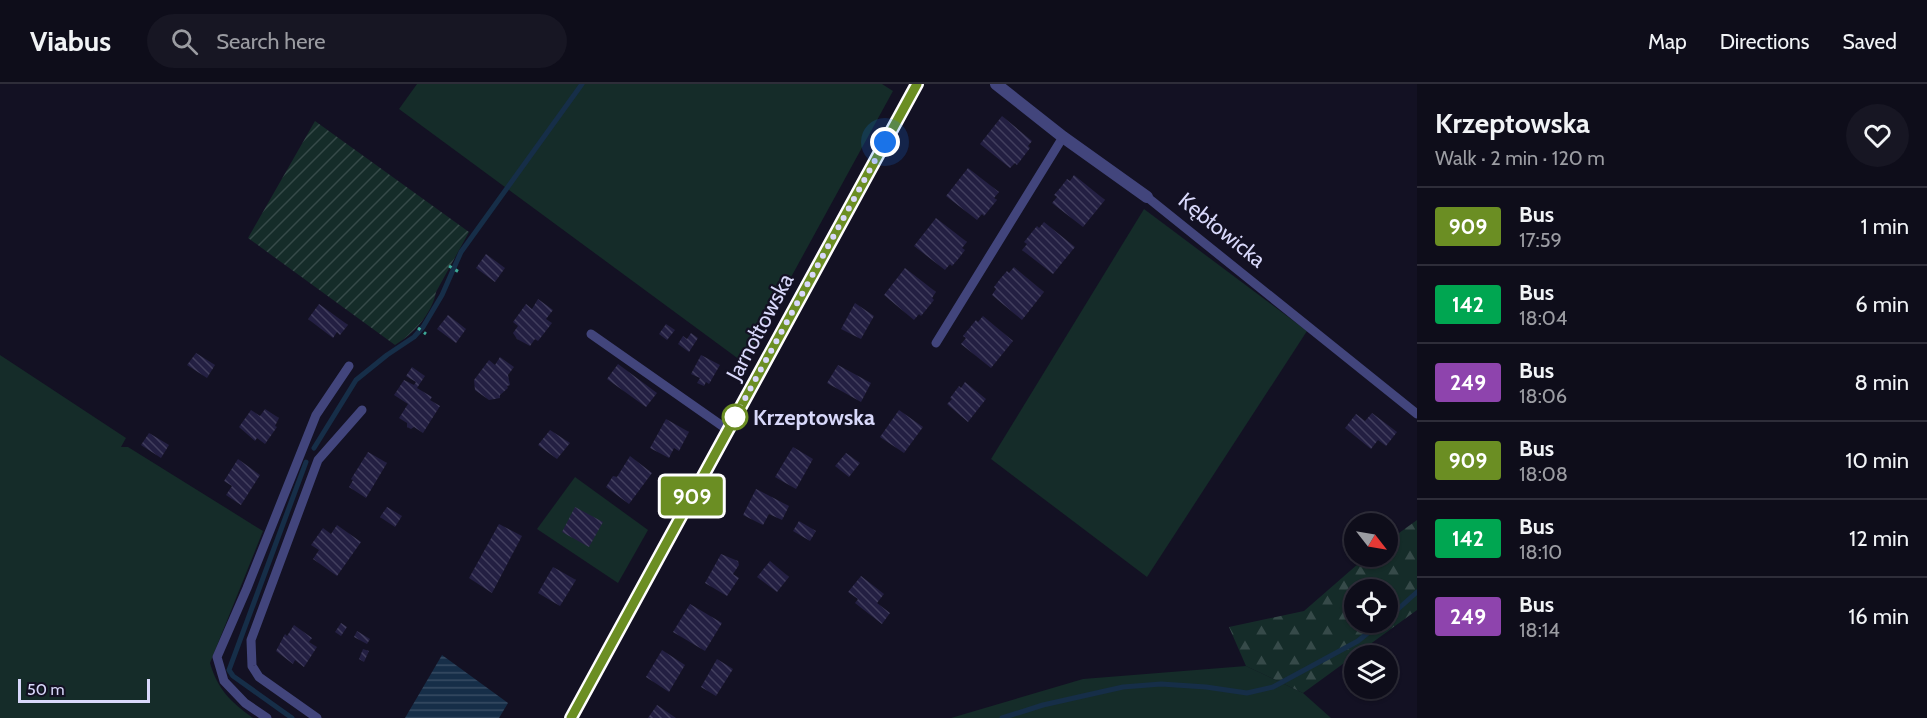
<!DOCTYPE html>
<html lang="en">
<head>
<meta charset="utf-8">
<style>
	body { margin:0; font-family:Cabin,sans-serif; background:#171623; color:#f1f3f6; height:100vh; display:flex; flex-direction:column; font-size:22px; white-space:nowrap }
	* { box-sizing:border-box; margin:0 }
	p { font-size:20px; color:#9b9ca2 }
	.icon { flex:none; width:33px; height:33px; fill:none; stroke:currentColor; stroke-width:2; stroke-linecap:round; stroke-linejoin:round }
	.map { position:relative; flex:1; overflow:hidden }
	.sheet { display:flex; flex-direction:column; background:#0e0d1a; width:510px }
	.sheet>* { flex:none }
	.badge { padding:0 12px; border-radius:4px; font-size:21px; line-height:39px }
	.needle { width:39px; rotate:121deg }
	.buttons { position:absolute; left:1344px; top:429px; display:grid; gap:12px }
	.buttons a { display:grid; place-items:center; width:54px; height:54px; border-radius:50%; background:#0e0d1a; box-shadow:0 2px 4px #0004,0 0 0 2px #2e2d39; font-size:30px }
	.scale { position:absolute; left:18px; bottom:15px; width:132px; box-sizing:border-box; padding-left:6px; border:3px solid #d8d8fa; border-top:0; font-size:16px; line-height:21px; white-space:nowrap; color:#d8d8fa; -webkit-text-stroke:4px #131123; paint-order:stroke }
	.you { position:absolute; width:30px; height:30px; margin:-15px; border:4px solid #fff; border-radius:50%; background:#1a73e8; box-shadow:0 0 0 9px #1a73e833 }
	.map>.badge { position:absolute; translate:-50% -50%; box-shadow:0 0 0 3px #fff }
	.round { display:grid; place-items:center; flex:none; width:63px; height:63px; border-radius:32px; background:#171623 }
	.headline { display:flex; align-items:center; justify-content:space-between; height:102px; padding:0 18px }
	h1 { font-size:28px; font-weight:700; line-height:45px }
	ul { padding:0; list-style:none }
	li { display:flex; align-items:center; gap:18px; height:78px; padding:0 18px; border-top:2px solid #2e2d39 }
	li div { flex:1 }
	li b { display:block; font-size:22px }
	li em { font-style:normal }
	li .badge { min-width:66px; font-weight:700; text-align:center }
	header { display:flex; align-items:center; gap:36px; box-sizing:border-box; height:84px; padding:0 30px; background:#0e0d1a; border-bottom:2px solid #2e2d39 }
	header strong { font-size:28px }
	nav { display:flex; gap:33px; margin-inline-start:auto; font-size:21px }
	.search { width:420px; height:54px; background:#171623; display:flex; align-items:center; gap:15px; box-sizing:border-box; padding:0 21px; border-radius:33px; color:#9b9ca2; font-size:22px }
	main { display:flex; flex:1; min-height:0 }
	.map>svg:first-child { display:block }
	.grass { fill:#152c29 }
	.forest { fill:url(#forest-firs); fill-rule:evenodd }
	.garden { fill:url(#garden-furrows) }
	.water { fill:url(#water-rules) }
	.lines { fill:none; stroke-linecap:round; stroke-linejoin:round }
	.stream { stroke:#162e48; stroke-width:5 }
	.building { fill:url(#building-back-hatch) }
	.path { stroke:#3da998; stroke-width:3; stroke-dasharray:3 4.5; stroke-linecap:butt }
	.service { stroke:#42457c; stroke-width:9 }
	.minor { stroke:#42457c; stroke-width:12 }
	.tertiary { stroke:#42457c; stroke-width:12 }
	.line-casing { stroke:#fff; stroke-width:14 }
	.line { stroke:#6b8e23; stroke-width:9 }
	.walk { stroke:#d8d8fa; stroke-width:6; stroke-dasharray:0 10.8 }
	.stop-dot { fill:#fff; stroke:#6b8e23; stroke-width:3 }
	.labels { text-anchor:middle; dominant-baseline:central; stroke-width:4.5; stroke-linejoin:round; paint-order:stroke }
	.street-label { font-size:22px; fill:#d8d8fa; stroke:#131123 }
	.stop-label { font-size:22px; font-weight:bold; fill:#d8d8fa; stroke:#131123; text-anchor:start }
</style>
</head>
<body>
<header>
<strong>Viabus</strong>
<div class="search"><svg class="icon" aria-label="search" viewBox="0 0 24 24"><circle cx="10" cy="10" r="6"/><path d="M15 15l6 6"/></svg>Search here</div>
<nav><a>Map</a><a>Directions</a><a>Saved</a></nav>
</header>
<main>
<div class="map">
<svg width="1417" height="634" viewBox="0 0 1417 634">
	<defs>
		<pattern id="forest-firs" width="22" height="20" patternUnits="userSpaceOnUse" patternTransform="scale(1.5)"><rect width="22" height="20" fill="#152c29"/><path d="M5 1l3.5 6h-7zM16 11l3.5 6h-7z" fill="#364a49"/></pattern>
		<pattern id="garden-furrows" width="10" height="10" patternUnits="userSpaceOnUse" patternTransform="scale(1.5)"><rect width="10" height="10" fill="#152c29"/><path d="M-1 1l2-2M0 10L10 0M9 11l2-2" fill="none" stroke="#364a49"/></pattern>
		<pattern id="water-rules" width="6" height="5" patternUnits="userSpaceOnUse" patternTransform="scale(1.5)"><rect width="6" height="5" fill="#162e48"/><path d="M0 2.5h6" fill="none" stroke="#374c63"/></pattern>
		<pattern id="building-back-hatch" width="6" height="6" patternUnits="userSpaceOnUse" patternTransform="scale(1.5)"><rect width="6" height="6" fill="#231f42"/><path d="M-1 5l2 2M0 0l6 6M5-1l2 2" fill="none" stroke="#423f5e"/></pattern>
	</defs>
	<rect width="100%" height="100%" fill="#131123"/>
	<g class="grass">
		<polygon points="417,0 882,0 893,7 744,279 399,25"/>
		<polygon points="1144,125 1307,247 1147,493 991,375"/>
		<path d="M0 271 126 354 121 363H128L263 447 210 579C218 606 231 618 253 634H0Z"/>
		<polygon points="575,393 648,446 618,499 537,445"/>
		<polygon points="1246,582 1303,609 1331,634 951,634 1083,595"/>
	</g>
	<path class="forest" d="M1417 436V526L1303 609 1246 582 1229 543 1304 527 1366 473 1388 472V457ZM1354 506H1388V538H1354Z"/>
	<path class="garden" d="M315 37 469 148 436 208C432 230 413 250 395 261L248 154Z"/>
	<polygon class="water" points="442,571 508,619 499,634 405,634"/>
	<g class="lines">
		<g class="stream">
			<polyline points="314,364 356,296 387,271 414,253 423,243 442,211 461,168 582,0"/>
			<polyline points="1388,534 1417,508"/>
			<polyline points="292,634 233,592 229,586 306,378"/>
			<polyline points="1002,634 1043,621 1123,603 1161,600 1206,603 1247,609 1273,603 1358,557 1381,538"/>
		</g>
	</g>
	<g class="building">
		<polygon points="1002,32 1032,57 1028,62 1030,64 1017,81 1015,79 1010,84 980,60"/>
		<polygon points="968,84 999,108 994,114 997,116 984,132 982,130 977,136 946,112"/>
		<polygon points="1074,91 1105,116 1083,143 1052,119 1057,113 1054,111 1061,103 1067,95 1070,97"/>
		<polygon points="936,134 967,158 962,164 965,166 959,174 952,182 950,180 945,186 914,162"/>
		<polygon points="1044,138 1075,163 1053,190 1022,166 1027,160 1024,158 1037,142 1039,144"/>
		<polygon points="486,170 505,184 495,198 476,184"/>
		<polygon points="1014,183 1044,208 1022,236 992,211 996,205 994,203 1000,195 1007,187 1009,189"/>
		<polygon points="905,184 936,208 932,214 934,216 921,232 919,230 914,236 884,211"/>
		<polygon points="538,215 553,226 546,235 552,239 538,257 535,255 530,262 517,255 513,249 518,242 513,238 526,220 532,225"/>
		<polygon points="855,219 874,232 861,255 841,245"/>
		<polygon points="319,220 348,241 340,251 337,248 333,254 308,235"/>
		<polygon points="448,231 466,245 456,259 437,245"/>
		<polygon points="983,232 1013,257 991,284 961,260 966,254 963,252 976,236 978,238"/>
		<polygon points="666,240 675,246 667,256 659,250"/>
		<polygon points="691,249 698,254 689,268 678,260 683,252 687,255"/>
		<polygon points="196,269 215,281 207,294 187,281"/>
		<polygon points="701,271 720,281 709,300 706,298 704,302 697,299 700,294 691,290"/>
		<polygon points="500,273 514,283 508,291 510,301 507,302 508,304 500,311 500,314 489,316 475,306 474,296 489,276 495,281"/>
		<polygon points="618,280 657,309 646,323 607,295"/>
		<polygon points="838,281 871,299 861,318 827,299"/>
		<polygon points="412,283 425,292 417,304 432,313 430,316 440,322 423,349 414,343 411,345 407,343 407,339 399,334 408,320 394,311 404,296 414,301 416,298 406,292"/>
		<polygon points="965,298 986,315 968,338 947,320 952,315 950,314 959,302 961,304"/>
		<polygon points="265,325 279,334 275,342 277,343 265,360 257,354 255,357 239,343 251,326 260,332"/>
		<polygon points="899,326 923,343 904,369 880,353"/>
		<polygon points="1372,329 1397,348 1386,362 1378,356 1371,365 1345,344 1356,330 1365,337"/>
		<polygon points="666,335 689,348 679,367 674,364 669,374 650,364"/>
		<polygon points="550,346 570,359 557,375 538,361"/>
		<polygon points="149,349 169,361 161,374 141,361"/>
		<polygon points="793,363 813,375 796,405 775,393"/>
		<polygon points="368,368 387,379 366,414 349,403 353,396 351,395"/>
		<polygon points="846,369 860,379 849,393 835,382"/>
		<polygon points="630,372 652,389 629,420 606,403 613,392 617,393"/>
		<polygon points="238,375 260,391 241,421 226,411 232,402 224,397"/>
		<polygon points="756,405 789,422 782,436 769,430 763,441 743,431"/>
		<polygon points="387,423 402,432 395,443 380,433"/>
		<polygon points="575,423 603,438 589,463 562,448"/>
		<polygon points="799,437 816,447 810,457 793,447"/>
		<polygon points="499,440 522,452 492,509 469,494"/>
		<polygon points="337,441 361,458 337,492 313,475 319,466 311,461 323,444 331,450"/>
		<polygon points="721,470 738,477 739,481 733,490 739,494 727,512 705,499"/>
		<polygon points="770,477 789,493 777,508 757,493"/>
		<polygon points="553,483 576,496 560,522 538,509"/>
		<polygon points="861,492 884,510 877,519 890,529 882,540 855,519 858,515 848,508"/>
		<polygon points="690,520 722,539 705,567 673,548"/>
		<polygon points="341,539 347,543 341,552 335,548"/>
		<polygon points="294,541 312,554 309,558 317,563 304,583 295,576 293,580 276,567 285,550 287,552"/>
		<polygon points="357,547 370,555 367,560 354,553"/>
		<polygon points="363,565 369,567 364,578 359,575"/>
		<polygon points="662,566 685,581 669,608 646,593"/>
		<polygon points="717,575 733,585 716,612 701,603"/>
		<polygon points="657,621 676,634 648,634"/>
	</g>
	<g class="lines">
		<g class="path">
			<polyline points="449,182 459,188"/>
			<polyline points="418,244 426,250"/>
		</g>
		<g class="service">
			<polyline points="1147,113 1417,330"/>
			<polyline points="591,250 728,346"/>
			<polyline points="936,259 1063,53"/>
			<polyline points="267,634 245,619 224,597 217,573 247,504 316,331 349,282"/>
			<polyline points="317,634 259,593 252,582 251,556 318,376 362,326"/>
		</g>
		<polyline class="minor" points="996,0 1063,53 1147,113"/>
		<polyline class="tertiary" points="571,634 917,0"/>
	</g>
	<g class="lines">
		<g class="line-casing">
			<polyline id="line" points="571,634 917,0"/>
		</g>
		<use href="#line" class="line"/>
		<polyline class="walk" points="735,333 885,58"/>
	</g>
	<circle class="stop-dot" cx="735" cy="333" r="12"/>
	<g class="labels">
		<g class="street-label">
			<text transform="translate(1222 146) rotate(39)">Kębłowicka</text>
			<text transform="translate(760 243) rotate(-62)">Jarnołtowska</text>
		</g>
		<g class="stop-label">
			<text x="753" y="333">Krzeptowska</text>
		</g>
	</g>
</svg>
<div class="buttons">
<a><svg class="needle" viewBox="-14 -14 28 28"><path d="M0-13l5 13h-10z" fill="#e53935"/><path d="M0 13l5-13h-10z" fill="#9b9ca2"/></svg></a>
<a><svg class="icon" aria-label="locate" viewBox="0 0 24 24"><circle cx="12" cy="12" r="6"/><path d="M12 2v4M12 18v4M2 12h4M18 12h4"/></svg></a>
<a><svg class="icon" aria-label="layers" viewBox="0 0 24 24"><path d="M12 4l9 5-9 5-9-5zM3 14l9 5 9-5"/></svg></a>
</div>
<div class="scale">50 m</div>
<div class="you" style="left:885px;top:58px"></div>
<b class="badge" style="left:692px;top:412px;background:#6b8e23;color:#fff">909</b>
</div>
<section class="sheet">
<div class="headline"><div><h1>Krzeptowska</h1><p>Walk · 2 min · 120 m</p></div><a class="round"><svg class="icon" aria-label="heart" viewBox="0 0 24 24"><path d="M12 20l-8-8c-3-5 5-10 8-4 3-6 11-1 8 4z"/></svg></a></div>
<ul>
<li><span class="badge" style="background:#6b8e23;color:#fff">909</span><div><b>Bus</b><p>17:59</p></div><em>1 min</em></li>
<li><span class="badge" style="background:#00a651;color:#fff">142</span><div><b>Bus</b><p>18:04</p></div><em>6 min</em></li>
<li><span class="badge" style="background:#8e44ad;color:#fff">249</span><div><b>Bus</b><p>18:06</p></div><em>8 min</em></li>
<li><span class="badge" style="background:#6b8e23;color:#fff">909</span><div><b>Bus</b><p>18:08</p></div><em>10 min</em></li>
<li><span class="badge" style="background:#00a651;color:#fff">142</span><div><b>Bus</b><p>18:10</p></div><em>12 min</em></li>
<li><span class="badge" style="background:#8e44ad;color:#fff">249</span><div><b>Bus</b><p>18:14</p></div><em>16 min</em></li>
</ul>
</section>
</main>
</body>
</html>
